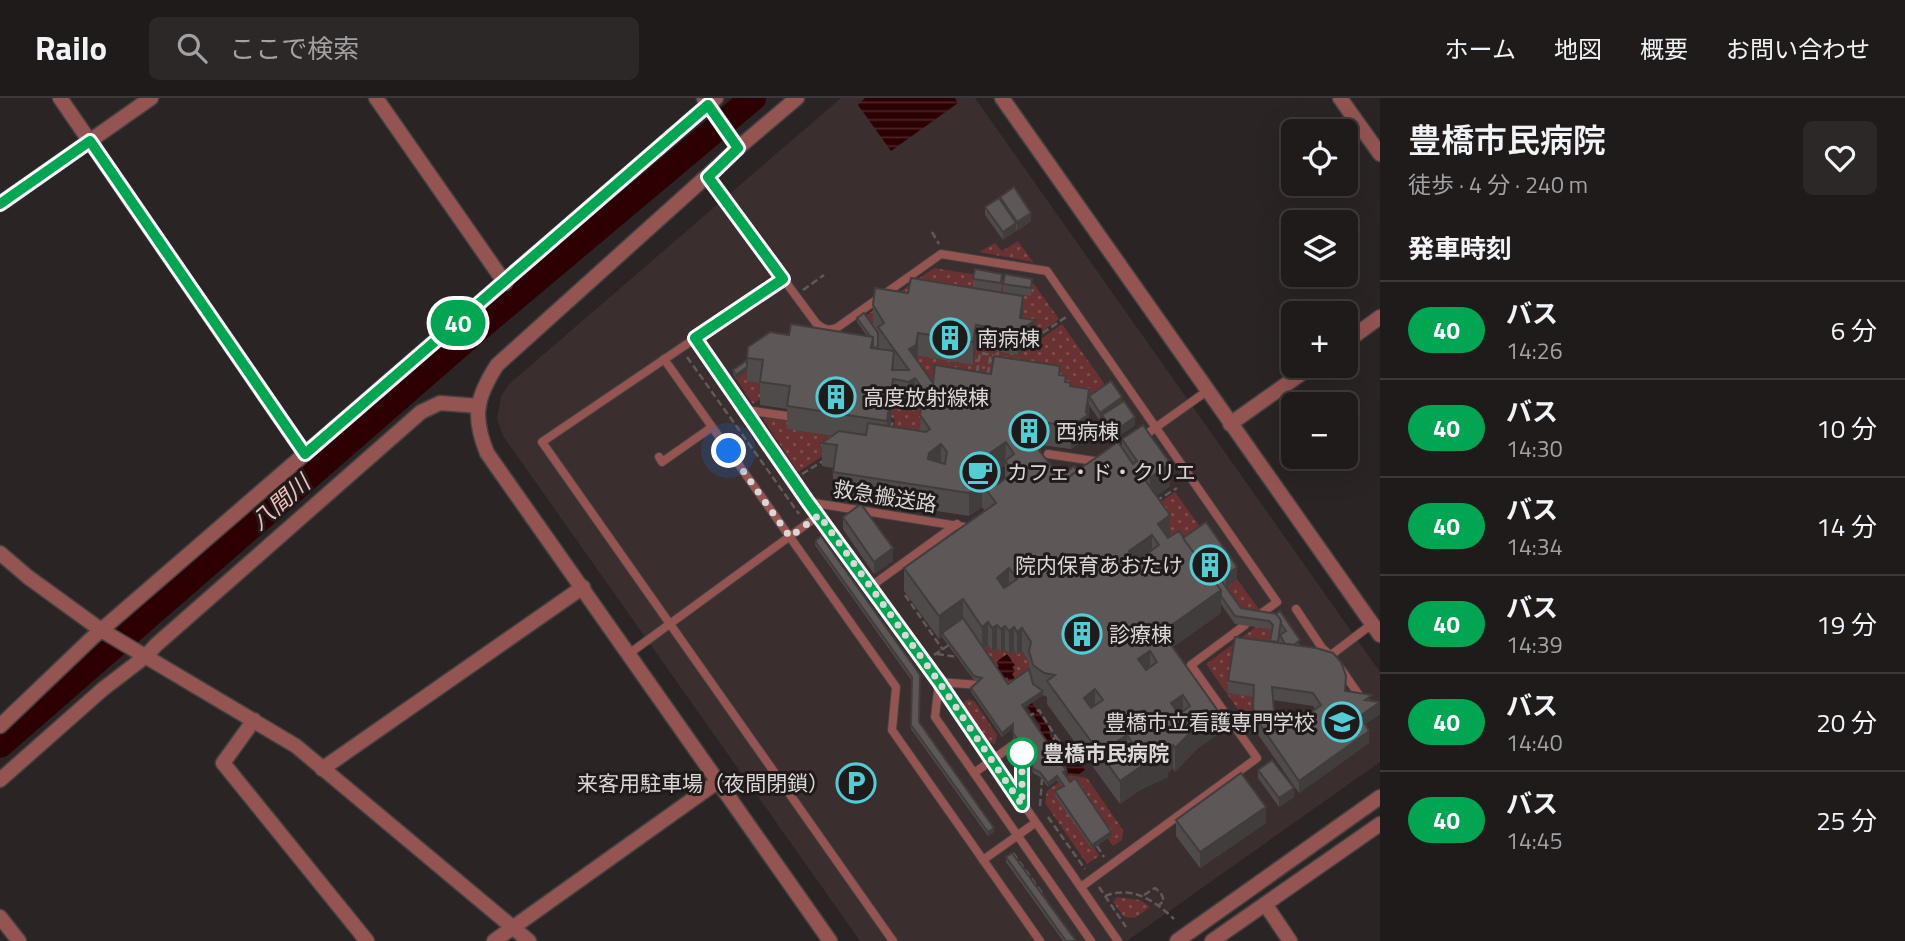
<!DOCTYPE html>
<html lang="ja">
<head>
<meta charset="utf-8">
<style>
	body { margin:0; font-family:"Titillium Web","Noto Sans JP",sans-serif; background:#2d2828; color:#f1f3f6; height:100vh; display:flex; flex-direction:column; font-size:26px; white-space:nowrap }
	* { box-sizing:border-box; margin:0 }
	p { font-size:23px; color:#a2a1a3 }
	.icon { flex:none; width:38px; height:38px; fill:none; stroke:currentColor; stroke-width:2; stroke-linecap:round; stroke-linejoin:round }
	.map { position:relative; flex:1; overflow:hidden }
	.sheet { display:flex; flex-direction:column; background:#201b1b; width:525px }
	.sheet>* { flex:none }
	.badge { padding:0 14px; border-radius:23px; font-size:24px; line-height:46px }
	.controls { position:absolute; left:1281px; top:21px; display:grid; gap:14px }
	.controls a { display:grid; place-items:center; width:77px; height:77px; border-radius:10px; background:#201b1b; box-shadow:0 7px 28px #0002,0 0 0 2px #3d393a; font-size:35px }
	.you { position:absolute; width:35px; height:35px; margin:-18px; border:5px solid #fff; border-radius:50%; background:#1a73e8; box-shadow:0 0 0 10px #1a73e833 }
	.map>.badge { position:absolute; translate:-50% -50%; box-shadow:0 0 0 4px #fff }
	h2 { padding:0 28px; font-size:26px; line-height:63px }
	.round { display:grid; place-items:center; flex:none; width:74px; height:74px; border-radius:10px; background:#2d2828 }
	.overview { display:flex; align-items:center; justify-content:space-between; height:119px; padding:0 28px }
	h1 { font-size:33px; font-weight:600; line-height:52px }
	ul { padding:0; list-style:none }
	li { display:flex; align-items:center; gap:21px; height:98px; padding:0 28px; border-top:2px solid #3d393a }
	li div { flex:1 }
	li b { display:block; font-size:26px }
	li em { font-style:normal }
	li .badge { min-width:77px; font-weight:700; text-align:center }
	header { display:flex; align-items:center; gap:42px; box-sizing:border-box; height:98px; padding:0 35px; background:#201b1b; border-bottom:2px solid #3d393a }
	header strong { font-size:33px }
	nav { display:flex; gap:38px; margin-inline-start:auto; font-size:24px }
	.search { width:490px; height:63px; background:#2d2828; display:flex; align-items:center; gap:18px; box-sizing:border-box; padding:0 24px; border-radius:10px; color:#a2a1a3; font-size:26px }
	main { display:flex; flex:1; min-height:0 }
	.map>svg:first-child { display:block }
	.built { fill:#3a2e2e }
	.grass { fill:url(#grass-dots) }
	.water { fill:url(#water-rules) }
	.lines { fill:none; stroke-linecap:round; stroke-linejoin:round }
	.river { stroke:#2d0003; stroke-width:26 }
	.service-casing { stroke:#464141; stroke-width:10 }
	.minor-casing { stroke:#464141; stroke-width:17 }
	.tertiary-casing { stroke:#464141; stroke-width:17 }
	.path { stroke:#605a5a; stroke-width:2.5; stroke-dasharray:7 3.5; stroke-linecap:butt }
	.service { stroke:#935452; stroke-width:8 }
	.minor { stroke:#935452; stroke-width:14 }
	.tertiary { stroke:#935452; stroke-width:14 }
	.wall { fill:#504b4b; fill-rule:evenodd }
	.shaded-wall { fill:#413d3d }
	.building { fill:#5d5757; stroke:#413d3d; stroke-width:2; fill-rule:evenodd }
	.line-casing { stroke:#fff; stroke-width:16 }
	.line { stroke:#00a651; stroke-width:10 }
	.walk { stroke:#dbd7d7; stroke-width:7; stroke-dasharray:0 12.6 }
	.stop-dot { fill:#fff; stroke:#00a651; stroke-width:3.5 }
	.labels { text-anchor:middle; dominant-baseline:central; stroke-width:6; stroke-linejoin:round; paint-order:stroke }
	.poi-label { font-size:21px; fill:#dbd7d7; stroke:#201b1a; text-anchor:start }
	.street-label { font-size:21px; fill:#dbd7d7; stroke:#201b1a }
	.stop-label { font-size:21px; font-weight:bold; fill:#dbd7d7; stroke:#201b1a; text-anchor:start }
	.water-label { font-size:23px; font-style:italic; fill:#f4bebb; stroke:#201b1a }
</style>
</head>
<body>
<header>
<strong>Railo</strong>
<div class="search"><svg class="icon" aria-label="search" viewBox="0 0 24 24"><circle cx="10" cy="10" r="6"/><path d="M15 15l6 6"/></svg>ここで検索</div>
<nav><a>ホーム</a><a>地図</a><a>概要</a><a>お問い合わせ</a></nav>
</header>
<main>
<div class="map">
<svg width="1380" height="843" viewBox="0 0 1380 843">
	<defs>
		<pattern id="grass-dots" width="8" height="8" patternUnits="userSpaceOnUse" patternTransform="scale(1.75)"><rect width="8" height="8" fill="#693131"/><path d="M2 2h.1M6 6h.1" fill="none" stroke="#7e4e4e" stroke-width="1.8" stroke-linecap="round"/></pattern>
		<pattern id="water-rules" width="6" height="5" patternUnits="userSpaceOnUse" patternTransform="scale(1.75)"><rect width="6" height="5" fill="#2d0003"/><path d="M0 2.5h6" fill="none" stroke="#4b2427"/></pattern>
	</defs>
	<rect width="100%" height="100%" fill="#2a2424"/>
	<polygon class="built" points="841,0 975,0 1380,574 1380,664 1127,843 860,843 503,338 497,321 501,298 509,286"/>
	<g class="grass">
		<polygon points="1018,143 1033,164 979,154 995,145 1002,153"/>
		<polygon points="934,170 1034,186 1059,221 1036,238 873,230 864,219"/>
		<polygon points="1062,226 1106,288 1076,308 936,290 916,270 918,258 973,267 976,250 1018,257"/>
		<polygon points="748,272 763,285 760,301 753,306 736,281"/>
		<polygon points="915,303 930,324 898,348 891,347 895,321 891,319 893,304"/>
		<polygon points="766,319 788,323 788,331 849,341 798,374 763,321"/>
		<polygon points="1175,394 1206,437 1173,444 1150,411"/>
		<polygon points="1219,480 1226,489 1237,481 1259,511 1247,520"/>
		<polygon points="1256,529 1269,531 1273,535 1270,556 1228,595 1254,599 1253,622 1258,636 1256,637 1206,566"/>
		<polygon points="988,547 992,553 997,550 1001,554 1005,551 1009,556 1014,552 1022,553 1031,567 1029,575 1016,582 1012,576 1014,567 1007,557 1007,579 1012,586 1007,589 982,552"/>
		<polygon points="969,601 975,604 997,637 995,646 986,644 964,611 964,604"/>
		<polygon points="1069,677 1087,680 1123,732 1122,742 1113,748 1065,680"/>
		<polygon points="1059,684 1099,758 1087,766 1045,705 1047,693"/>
		<polygon points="1117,799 1140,802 1150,809 1135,820 1124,819 1113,804"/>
	</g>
	<g class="water">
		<polygon points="865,0 955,0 958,5 891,53 858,7"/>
		<polygon points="1007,556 1015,567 1012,569 1015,573 1012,576 1016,582 1011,586 1007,579 1004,581 997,570 999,568 996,564"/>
		<polygon points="1032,605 1049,630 1050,638 1061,654 1074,658 1085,672 1079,676 1068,675 1066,665 1058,660 1040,634 1041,629 1027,608"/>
	</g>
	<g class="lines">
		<polyline class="river" points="0,647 479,230 753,0"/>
		<g class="service-casing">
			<g id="service">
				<path d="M708 79 816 225C823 231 829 234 838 229L941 156 1047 173 1277 504 1255 520"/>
				<polyline points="783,181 542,344 893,843"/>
				<polyline points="695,240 808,404 939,584 1118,843"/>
				<polyline points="664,261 896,589 892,632 1040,843"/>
				<polyline points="746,312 787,318"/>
				<polyline points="1141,340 1207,293"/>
				<polyline points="1048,356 1101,364"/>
				<polyline points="659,359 662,364 712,329"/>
				<polyline points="808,404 971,430"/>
				<polyline points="870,489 957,426"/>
				<polyline points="1296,511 1322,550 1331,558"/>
				<polyline points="630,555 819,417"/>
				<polyline points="1331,557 1372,526"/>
				<polyline points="1341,571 1361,600"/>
				<polyline points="979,587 939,584 935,619 1091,843"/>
				<polyline points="974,675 1017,644"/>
				<polyline points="1022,706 1022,653"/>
				<polyline points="983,762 1035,725"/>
				<polyline points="1081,789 1257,660 1191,567 1245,527"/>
			</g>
		</g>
		<g class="minor-casing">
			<g id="minor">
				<polyline points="60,0 305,356"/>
				<polyline points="376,0 505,185"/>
				<polyline points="1340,0 1380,56"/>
				<polyline points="704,1 738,50"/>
				<polyline points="0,106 151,0"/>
				<polyline points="1346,244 1380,219"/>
				<polyline points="1230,326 1312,268"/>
				<polyline points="254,622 223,665 367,843"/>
				<polyline points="0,628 92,540 716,0"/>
				<polyline points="322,671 583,489"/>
				<polyline points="0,682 103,591 146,558 156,547 421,314 440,305 479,308"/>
				<polyline points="1265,806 1290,843"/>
				<polyline points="0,819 19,843"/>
				<polyline points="494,843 717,684"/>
			</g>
		</g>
		<g class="tertiary-casing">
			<g id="tertiary">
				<path d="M797 0 738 50 497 267C476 300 472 318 487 355L830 843"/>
				<polyline points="1002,0 1380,537"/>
				<polyline points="0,455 28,479 101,532 296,648 529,843"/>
				<polyline points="1177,843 1380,699"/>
				<polyline points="1212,843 1380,726"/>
			</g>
		</g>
		<g class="path">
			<polyline points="932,134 939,146"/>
			<polyline points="803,192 824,177"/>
			<polyline points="1034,241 1066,219"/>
			<polyline points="687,259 799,416"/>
			<polyline points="977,274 980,255 1020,262"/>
			<polyline points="988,276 990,260 995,261"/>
			<polyline points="891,331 893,321"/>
			<polyline points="802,376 823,363"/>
			<polyline points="1156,403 1177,390"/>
			<polyline points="905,497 943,552"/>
			<polyline points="937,556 957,559"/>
			<polyline points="934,557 949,547"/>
			<polyline points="1007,587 1015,580"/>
			<polyline points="1028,619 1039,612 1056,639 1046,647"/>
			<polyline points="1056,639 1065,651"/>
			<polyline points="742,692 761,678"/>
			<polyline points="1040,708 1042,681"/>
			<polyline points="1048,719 1085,771"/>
			<polyline points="1097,748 1104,759"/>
			<polyline points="1013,755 1042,795"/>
			<polyline points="1099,789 1126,829"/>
			<polyline points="1144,797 1155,790 1161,795 1164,803 1159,807"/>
			<path d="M1105 798C1132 787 1155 803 1174 821"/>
		</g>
		<use href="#service" class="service"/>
		<use href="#minor" class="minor"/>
		<use href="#tertiary" class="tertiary"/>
	</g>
	<g class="wall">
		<polygon points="1000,99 1031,123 1017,133 1016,131 1016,133 1003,142 985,117 985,109 1000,101"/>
		<polygon points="973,181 1002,184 1001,194 973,189"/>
		<polygon points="1003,186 1032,189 1031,198 1003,194"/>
		<path d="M873 207 1023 220 1035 245 1018 257 976 250 973 267 918 258 917 263 933 285 991 276 1060 277 1066 284 1071 288 1089 298 1122 304 1135 327 1113 342 1102 326V322L1100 323 1089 307 1088 340 1071 351 1041 347 1040 354 1060 379 1077 373 1122 350V341L1170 388 1156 398 1170 439 1183 440 1237 481 1226 490 1241 510 1276 516 1300 547H1299L1345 593 1372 602 1380 616 1365 626 1369 645 1299 695 1259 638 1253 622V599L1228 595V583L1270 543 1272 534 1269 531 1235 526 1221 506V515L1173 549 1218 636 1197 651 1175 674 1173 670 1168 675V679L1140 692 1120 706 1047 606V599L1043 597 1024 610 1066 676 1065 677 1111 738 1092 751 1055 698V693L1062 689 1057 682 1048 689 1040 679 1033 675 1031 665 1013 639V630L1002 639 971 594V590L978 583 974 582 942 539 939 541 904 493V470L985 413 982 409 969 418 833 397V370L822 368V345L832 338 787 331V311L760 307V285L747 283V273L736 281 733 276V272L747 262V260L789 237 867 238 857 224V220L873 227ZM915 303 921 312 920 333 890 328 893 304 909 307ZM1005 367V380L998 386 991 377ZM988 547 992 553 997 550 1001 554 1005 551 1009 556 1014 552 1017 557 1022 553 1029 564V571L1008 586 984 551ZM1273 602 1313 608 1315 611 1289 630 1274 613Z"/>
		<polygon points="843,419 893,463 874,476 843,431"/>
		<polygon points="815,443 920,577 919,624 994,734 988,738 911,631 912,583 815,447"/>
		<polygon points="1258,672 1294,699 1279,709 1258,680"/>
		<polygon points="1176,722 1266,725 1200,770 1176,738"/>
		<polygon points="1006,759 1076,843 1063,843 1006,764"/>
	</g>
	<g class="shaded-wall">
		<polygon points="1031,115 1031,123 1017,133 1017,124"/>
		<polygon points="1016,125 1016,133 1003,142 1003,134"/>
		<polygon points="1023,198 1023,221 1035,222 1035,245 1018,257 1018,234"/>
		<polygon points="976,227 976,250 973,267 973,244"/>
		<polygon points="918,235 918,258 916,270 909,251"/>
		<polygon points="894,253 893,304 887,346 887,323"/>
		<polygon points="747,269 747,273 736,281 736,277"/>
		<polygon points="915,280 915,303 909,307 909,284"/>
		<polygon points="1089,291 1088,340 1071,351 1071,328 1086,314"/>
		<polygon points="1122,299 1122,308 1102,317 1102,322 1100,323 1100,315"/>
		<polygon points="1135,319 1135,327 1113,342 1113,334"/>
		<polygon points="1041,324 1041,347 1039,362 1039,339"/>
		<polygon points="1006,344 1005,367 980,385 980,362"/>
		<polygon points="941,346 941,369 928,361 929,355"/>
		<polygon points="1170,365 1170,388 1150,403 1150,380"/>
		<polygon points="982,386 982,409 969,418 969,395"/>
		<polygon points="1170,417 1170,440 1159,448 1158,426"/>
		<polygon points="1152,437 1152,460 1129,476 1129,453"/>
		<polygon points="893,450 893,463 874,476 874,464"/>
		<polygon points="1219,468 1219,480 1208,489 1204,479"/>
		<polygon points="1237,469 1237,481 1226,490 1226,477"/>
		<polygon points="1009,470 1009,493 997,503 997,480"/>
		<polygon points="1221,492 1221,515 1162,557 1162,534"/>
		<polygon points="963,501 963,524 942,535 942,539 939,541 939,518"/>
		<polygon points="988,524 988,547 982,552 982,529"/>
		<polygon points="997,527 997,550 992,553 992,530"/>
		<polygon points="1005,528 1005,551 1001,554 1001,531"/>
		<polygon points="1014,529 1014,552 1009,556 1009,533"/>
		<polygon points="1022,530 1022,553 1017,557 1017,534"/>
		<polygon points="1150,553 1150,576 1138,584 1138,561"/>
		<polygon points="1095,591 1095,615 1084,623 1084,600"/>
		<polygon points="1043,593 1043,597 1022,611 1022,607"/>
		<polygon points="1183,597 1183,620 1171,628 1171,605"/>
		<polygon points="1380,604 1380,616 1360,630 1360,618"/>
		<polygon points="1218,613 1218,636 1197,651 1175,674 1175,650 1197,628"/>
		<polygon points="1013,626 1013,630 1002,639 1002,635"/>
		<polygon points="1369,633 1369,645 1299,695 1299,683"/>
		<polygon points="1127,637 1127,660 1115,668 1115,645"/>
		<polygon points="1173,647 1173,670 1168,675 1168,679 1140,692 1120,706 1120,683"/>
		<polygon points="1057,678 1057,682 1048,689 1048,685"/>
		<polygon points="1294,690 1294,699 1279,709 1279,700"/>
		<polygon points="1266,709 1266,725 1200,770 1200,754"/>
		<polygon points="994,730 994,734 988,738 988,734"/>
		<polygon points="1111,734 1111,738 1092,751 1092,747"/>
	</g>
	<g class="building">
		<polygon points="1014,89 1031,115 1017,124 1000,99"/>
		<polygon points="999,100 1016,125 1003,134 985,109"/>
		<polygon points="975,171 1002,176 1001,185 973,181"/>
		<polygon points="1005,176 1032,181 1031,190 1003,186"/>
		<path d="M911 180 1023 198 1020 220 1035 222 1018 234 976 227 973 244 918 235 916 247 909 251 933 285 935 267 991 276 994 258 1060 268 1059 277 1066 278 1065 284 1071 285 1070 288 1089 291 1086 314 1088 317 1071 328 1041 324 1039 339 1027 337 1063 383 1118 344 1133 366 1137 363 1122 341 1143 327 1170 365 1150 380 1142 369 1138 372 1170 417 1158 426 1168 440 1179 433 1221 492 1162 534 1218 613 1197 628 1175 650 1173 647 1165 653 1168 656 1140 669 1120 683 1047 583 1055 577 1044 575 1033 567 1029 553 1031 544 1022 530 1017 534 1014 529 1009 533 1005 528 1001 531 997 527 992 530 988 524 982 529 963 501 939 518 904 470 996 405 982 386 969 395 833 374 837 347 822 345 839 333 866 337 868 325 926 334 930 331 920 317 921 311 932 304 915 280 909 284 893 281 887 323 787 308 790 288 760 284 763 262 747 260 748 249 770 234 789 237 791 226 873 239 871 250 894 253 892 272H909L878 229 884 225 873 207 875 190 908 195ZM962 291 974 292 975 299 979 300 978 306 971 311 961 298ZM1006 344 1014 356 1005 363 1014 374 998 386 980 362ZM941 346 947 354 945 366 928 361 929 355ZM1152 437 1159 447 1136 463 1129 453ZM1009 470 1017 481 1004 490 997 480ZM1150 553 1157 564 1146 572 1138 561ZM1095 591 1103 602 1091 610 1084 600ZM1183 597 1190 608 1179 616 1171 605ZM1127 637 1134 647 1123 655 1115 645Z"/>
		<polygon points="864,215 878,235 878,248 875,250 873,250 873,239 870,238 857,220"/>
		<polygon points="747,262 747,269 736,277 733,272"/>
		<polygon points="1111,283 1122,299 1100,315 1089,298"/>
		<polygon points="1124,303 1135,319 1113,334 1102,317"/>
		<polygon points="1074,368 1077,373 1063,383 1060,379"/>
		<polygon points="861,406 893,450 874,464 843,419"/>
		<polygon points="1206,424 1237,469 1226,477 1219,468 1209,476 1183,440"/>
		<polygon points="821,438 920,577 919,624 994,730 988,734 911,627 912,579 815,443"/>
		<polygon points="1218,478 1241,510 1277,516 1281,522 1278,544 1270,543 1273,527 1269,523 1235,518 1221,498 1221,492 1213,482"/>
		<polygon points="1280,513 1300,542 1294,547 1285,546 1280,537 1286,533 1281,526 1281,522 1276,516"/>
		<polygon points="963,520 1008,586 1029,571 1033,586 1043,593 1022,607 1066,672 1063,674 1070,684 1075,680 1111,734 1092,747 1055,693 1064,688 1057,678 1048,685 1040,674 1033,671 1031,661 1013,635 1013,626 1002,635 971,590 982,580 974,578 942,535"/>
		<path d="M1235 539 1316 550 1333 555 1341 564 1346 578 1345 593 1372 597 1365 602 1380 604 1360 618 1369 633 1299 683 1259 625 1253 610 1254 587 1228 583ZM1272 589 1313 595 1321 607 1289 630 1274 613Z"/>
		<polygon points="1272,662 1294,690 1279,700 1258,672"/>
		<polygon points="1241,675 1266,709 1200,754 1176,722"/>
		<polygon points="1012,755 1076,843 1066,843 1006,759"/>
	</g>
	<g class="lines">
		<g class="line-casing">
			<polyline id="line" points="0,106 90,43 305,356 708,7 738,50 708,79 783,181 695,240 808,404 939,584 1022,707 1022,653"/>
		</g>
		<use href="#line" class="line"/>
		<polyline class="walk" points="729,353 790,439 819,417 939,584 1022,707 1022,653 1022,655"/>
	</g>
	<defs>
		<g id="building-ring" transform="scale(2.0125)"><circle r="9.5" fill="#201b1a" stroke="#52ccd5" stroke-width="1.5"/><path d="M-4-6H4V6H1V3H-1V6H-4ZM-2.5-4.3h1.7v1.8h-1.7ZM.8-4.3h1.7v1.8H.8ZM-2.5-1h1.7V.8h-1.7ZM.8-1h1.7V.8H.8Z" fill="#52ccd5"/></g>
		<g id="cafe-ring" transform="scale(2.0125)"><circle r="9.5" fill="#201b1a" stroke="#52ccd5" stroke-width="1.5"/><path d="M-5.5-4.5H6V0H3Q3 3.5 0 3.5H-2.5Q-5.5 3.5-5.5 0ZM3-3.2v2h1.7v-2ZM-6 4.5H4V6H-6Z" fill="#52ccd5"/></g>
		<g id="university-ring" transform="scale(2.0125)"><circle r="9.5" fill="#201b1a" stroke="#52ccd5" stroke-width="1.5"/><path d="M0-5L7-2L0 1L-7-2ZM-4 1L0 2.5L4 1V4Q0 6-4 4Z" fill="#52ccd5"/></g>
		<g id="parking-ring" transform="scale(2.0125)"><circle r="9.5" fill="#201b1a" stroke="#52ccd5" stroke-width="1.5"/><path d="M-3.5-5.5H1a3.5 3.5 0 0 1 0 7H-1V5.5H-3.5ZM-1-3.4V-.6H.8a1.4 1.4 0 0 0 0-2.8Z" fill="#52ccd5"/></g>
	</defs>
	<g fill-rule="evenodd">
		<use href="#building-ring" x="950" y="240"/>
		<use href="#building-ring" x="836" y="299"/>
		<use href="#building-ring" x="1029" y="333"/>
		<use href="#cafe-ring" x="980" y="374"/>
		<use href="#building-ring" x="1210" y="467"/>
		<use href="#building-ring" x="1082" y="536"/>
		<use href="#university-ring" x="1342" y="624"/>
		<use href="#parking-ring" x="856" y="685"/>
	</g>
	<circle class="stop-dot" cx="1022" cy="655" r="14"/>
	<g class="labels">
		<g class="poi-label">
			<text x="977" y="240">南病棟</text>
			<text x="863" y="299">高度放射線棟</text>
			<text x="1056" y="333">西病棟</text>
			<text x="1007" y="374">カフェ・ド・クリエ</text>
			<text x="1183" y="467" text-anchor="end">院内保育あおたけ</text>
			<text x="1109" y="536">診療棟</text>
			<text x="1315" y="624" text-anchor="end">豊橋市立看護専門学校</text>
			<text x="829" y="685" text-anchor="end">来客用駐車場（夜間閉鎖）</text>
		</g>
		<g class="street-label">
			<text transform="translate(885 398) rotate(9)">救急搬送路</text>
		</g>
		<g class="stop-label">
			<text x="1043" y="655">豊橋市民病院</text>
		</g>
		<g class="water-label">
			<text transform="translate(280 404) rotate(-41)">八間川</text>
		</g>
	</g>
</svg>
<div class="controls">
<a><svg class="icon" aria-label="locate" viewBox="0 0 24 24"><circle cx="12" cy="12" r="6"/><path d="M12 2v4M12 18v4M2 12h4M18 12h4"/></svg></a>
<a><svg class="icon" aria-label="layers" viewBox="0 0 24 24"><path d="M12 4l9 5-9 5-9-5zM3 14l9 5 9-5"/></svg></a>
<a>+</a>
<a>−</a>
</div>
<div class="you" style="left:729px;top:353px"></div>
<b class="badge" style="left:458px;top:225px;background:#00a651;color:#fff">40</b>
</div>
<section class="sheet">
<div class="overview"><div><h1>豊橋市民病院</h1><p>徒歩 · 4 分 · 240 m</p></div><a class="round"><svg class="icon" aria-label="heart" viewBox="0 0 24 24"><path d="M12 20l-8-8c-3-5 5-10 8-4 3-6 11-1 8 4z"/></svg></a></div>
<h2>発車時刻</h2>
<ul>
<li><span class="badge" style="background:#00a651;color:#fff">40</span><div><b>バス</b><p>14:26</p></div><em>6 分</em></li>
<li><span class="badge" style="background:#00a651;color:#fff">40</span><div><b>バス</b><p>14:30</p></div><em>10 分</em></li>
<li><span class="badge" style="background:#00a651;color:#fff">40</span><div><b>バス</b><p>14:34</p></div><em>14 分</em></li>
<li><span class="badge" style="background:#00a651;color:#fff">40</span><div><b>バス</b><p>14:39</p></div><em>19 分</em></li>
<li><span class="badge" style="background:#00a651;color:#fff">40</span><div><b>バス</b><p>14:40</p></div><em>20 分</em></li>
<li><span class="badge" style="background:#00a651;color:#fff">40</span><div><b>バス</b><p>14:45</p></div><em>25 分</em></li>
</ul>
</section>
</main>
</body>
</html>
